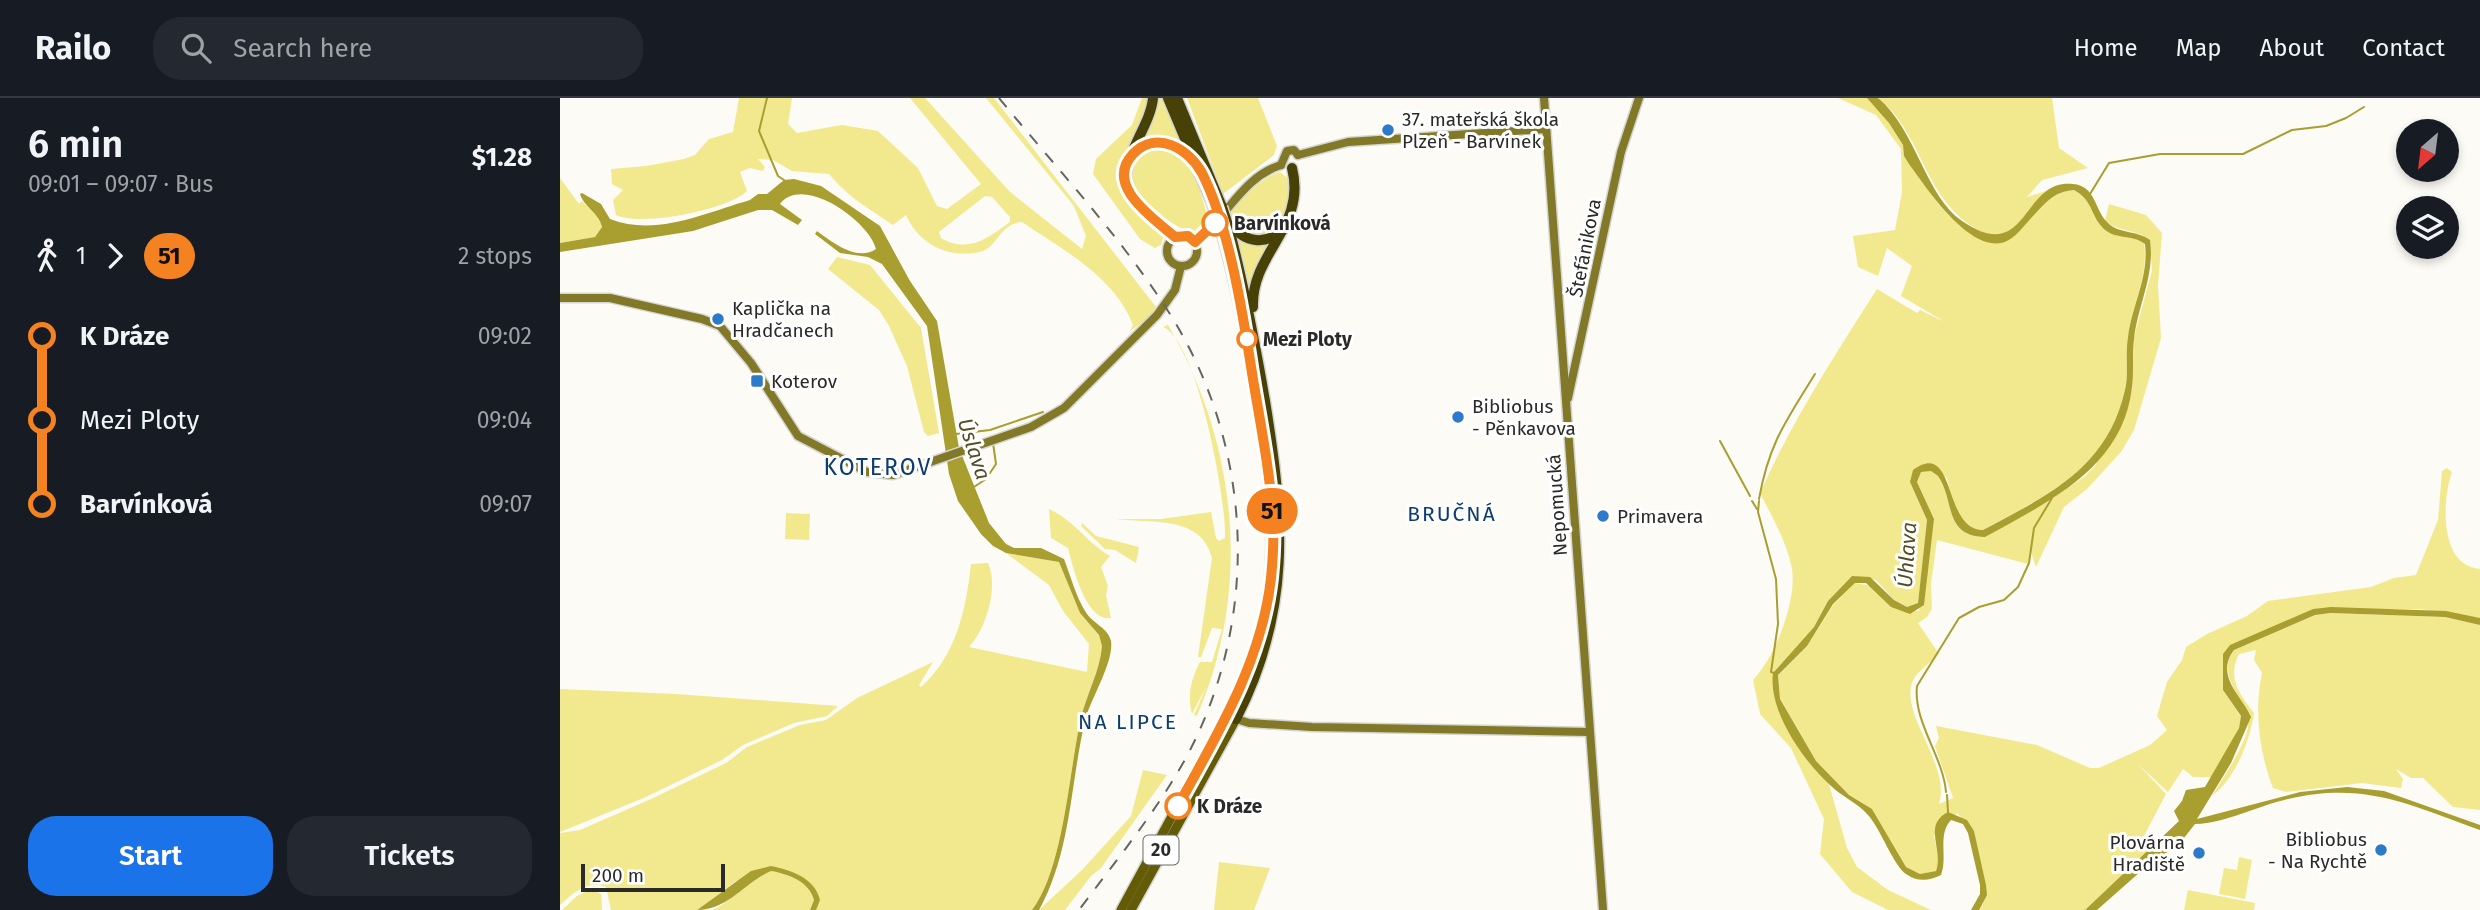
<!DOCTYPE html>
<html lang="en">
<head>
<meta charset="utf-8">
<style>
	body { margin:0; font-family:"Fira Sans",sans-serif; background:#242831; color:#f1f3f6; height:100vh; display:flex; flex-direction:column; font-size:26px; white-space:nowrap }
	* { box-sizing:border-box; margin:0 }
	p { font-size:23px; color:#9ea1a6 }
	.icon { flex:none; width:38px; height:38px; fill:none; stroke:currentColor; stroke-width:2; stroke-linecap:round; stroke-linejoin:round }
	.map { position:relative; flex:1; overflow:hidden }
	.drawer { display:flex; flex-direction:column; background:#171b24; width:560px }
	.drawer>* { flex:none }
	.badge { padding:0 14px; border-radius:23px; font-size:24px; line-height:46px }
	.needle { width:46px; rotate:208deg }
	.controls { position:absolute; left:1836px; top:21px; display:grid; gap:14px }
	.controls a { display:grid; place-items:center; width:63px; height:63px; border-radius:50%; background:#171b24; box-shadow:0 4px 10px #0003; font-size:35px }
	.scale { position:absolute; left:21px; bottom:18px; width:144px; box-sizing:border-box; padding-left:7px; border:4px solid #2a2a28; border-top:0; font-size:19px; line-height:24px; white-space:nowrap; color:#2a2a28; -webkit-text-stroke:5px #fff; paint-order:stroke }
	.map>.badge { position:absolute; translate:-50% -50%; box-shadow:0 0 0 4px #fff }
	.legs { display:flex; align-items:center; gap:10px; height:77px; padding:0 28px; font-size:23px }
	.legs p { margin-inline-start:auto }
	.headline { display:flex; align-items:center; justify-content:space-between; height:119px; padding:0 28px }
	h1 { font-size:38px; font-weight:600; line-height:52px }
	.button { display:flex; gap:14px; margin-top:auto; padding:14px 28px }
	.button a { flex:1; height:80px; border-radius:28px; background:#1a73e8; color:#fff; font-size:28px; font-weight:600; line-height:80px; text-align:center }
	.button a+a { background:#242831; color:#f1f3f6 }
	ul { padding:0 28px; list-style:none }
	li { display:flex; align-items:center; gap:24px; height:84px; font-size:26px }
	li i { display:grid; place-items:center; width:10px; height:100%; margin:0 9px; background:currentColor }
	li i::after { content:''; width:18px; height:18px; margin:-9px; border:5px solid; border-radius:50%; background:#171b24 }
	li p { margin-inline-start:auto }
	li:first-child i { background:linear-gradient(#0000 50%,currentColor 0) }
	li:last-child i { background:linear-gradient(currentColor 50%,#0000 0) }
	header { display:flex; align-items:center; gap:42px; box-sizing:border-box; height:98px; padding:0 35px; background:#171b24; border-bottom:2px solid #363941 }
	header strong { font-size:33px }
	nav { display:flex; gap:38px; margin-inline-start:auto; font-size:24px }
	.search { width:490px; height:63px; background:#242831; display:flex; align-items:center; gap:18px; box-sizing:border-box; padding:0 24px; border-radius:28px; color:#9ea1a6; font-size:26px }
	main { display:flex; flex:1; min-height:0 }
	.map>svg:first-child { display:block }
	.green { fill:#f2e98e; fill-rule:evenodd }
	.water { fill:#a99e30 }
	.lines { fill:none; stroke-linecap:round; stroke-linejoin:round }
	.stream { stroke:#a99e30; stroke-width:2 }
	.secondary-casing { stroke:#d6d5d1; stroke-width:11 }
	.primary-casing { stroke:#d6d5d1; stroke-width:12 }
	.highway-casing { stroke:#d6d5d1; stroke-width:13 }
	.secondary { stroke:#817927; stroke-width:8 }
	.primary { stroke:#635b05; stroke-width:9 }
	.highway { stroke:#474105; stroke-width:10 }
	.rail { stroke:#666562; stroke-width:2; stroke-dasharray:12 12; stroke-linecap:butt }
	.highway-bridge-casing { stroke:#d6d5d1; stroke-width:13; stroke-linecap:butt }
	.highway-bridge { stroke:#474105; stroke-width:10 }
	.line-1-casing { stroke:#fff; stroke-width:16 }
	.line-1 { stroke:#f58220; stroke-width:10 }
	.poi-dot { fill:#2f79c9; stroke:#fff; stroke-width:2.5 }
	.stop-1-dot { fill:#fff; stroke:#f58220; stroke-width:3.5 }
	.labels { text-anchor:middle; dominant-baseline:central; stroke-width:6; stroke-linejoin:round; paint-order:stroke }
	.shield { fill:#fff; stroke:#6a6a68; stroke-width:2 }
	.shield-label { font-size:18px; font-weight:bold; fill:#2a2a28 }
	.poi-label { font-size:19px; fill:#2a2a28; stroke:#fff; text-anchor:start }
	.stop-label { font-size:19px; font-weight:bold; fill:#2a2a28; stroke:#fff; text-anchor:start }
	.street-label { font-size:19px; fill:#2a2a28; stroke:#fff }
	.water-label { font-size:21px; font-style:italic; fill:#524d22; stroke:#fff }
	.neighbourhood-label { font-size:21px; letter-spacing:2px; fill:#0d3d70; stroke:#fff }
	.quarter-label { font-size:23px; letter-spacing:2px; fill:#0d3d70; stroke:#fff }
</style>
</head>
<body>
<header>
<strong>Railo</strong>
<div class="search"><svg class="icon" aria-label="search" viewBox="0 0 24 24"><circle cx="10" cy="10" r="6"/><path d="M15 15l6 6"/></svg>Search here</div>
<nav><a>Home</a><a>Map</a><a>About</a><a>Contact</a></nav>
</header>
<main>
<section class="drawer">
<div class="headline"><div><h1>6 min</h1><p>09:01 – 09:07 · Bus</p></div><b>$1.28</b></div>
<div class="legs"><svg class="icon" aria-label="walk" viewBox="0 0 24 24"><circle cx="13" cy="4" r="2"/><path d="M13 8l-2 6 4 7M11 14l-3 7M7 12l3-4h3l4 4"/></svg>1<svg class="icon" aria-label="forward" viewBox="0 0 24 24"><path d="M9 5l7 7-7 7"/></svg><b class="badge" style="background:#f58220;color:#111">51</b><p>2 stops</p></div>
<ul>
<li><i style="color:#f58220"></i><b>K Dráze</b><p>09:02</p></li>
<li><i style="color:#f58220"></i><span>Mezi Ploty</span><p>09:04</p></li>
<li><i style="color:#f58220"></i><b>Barvínková</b><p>09:07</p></li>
</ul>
<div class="button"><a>Start</a><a>Tickets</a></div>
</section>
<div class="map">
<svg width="1920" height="812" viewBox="0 0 1920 812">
	<rect width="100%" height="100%" fill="#fcfbf6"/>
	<g class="green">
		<path d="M179 0H232L228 26 237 35 282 27 318 33 358 70 377 108 387 111 421 86 350 0H365L450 94 522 151 526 138 514 108 426 0H434L596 209 589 220 570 233 573 227C555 179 502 151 462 124 441 125 436 149 423 153 390 162 359 147 346 117L333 127C307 109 289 100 269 76L232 73 213 62 198 61 205 69 203 73 190 70 180 74 187 93C168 112 80 129 56 117L53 102 63 92 52 86 51 71 86 68 124 61 135 57 149 41 173 34ZM425 98 432 99 450 119V124C428 140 408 156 381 140L379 134Z"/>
		<path d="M582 0H590C579 76 523 64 604 136L601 147 595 150 580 141 533 76 536 61 572 27Z"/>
		<polygon points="595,0 602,0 627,52 580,47"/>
		<polygon points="627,0 698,0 717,48 714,57 663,96"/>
		<path d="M1278 0H1307L1320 11 1343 47 1344 58C1371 95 1417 178 1467 124 1482 108 1491 94 1514 92 1535 103 1530 122 1548 134 1559 141 1574 137 1584 145 1589 179 1572 207 1568 239 1565 256 1569 275 1565 292 1547 372 1488 396 1423 432 1396 432 1392 402 1387 380L1363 367 1350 384 1367 422 1358 505 1347 509 1334 502 1316 482 1292 478 1268 503 1254 529 1213 575 1226 627 1251 666 1269 686 1287 750 1297 769 1328 792 1371 812H1328L1292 794 1260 756 1264 721 1231 650 1200 616 1193 582C1215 559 1237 503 1232 471 1227 444 1212 419 1200 395 1232 323 1275 257 1317 191L1357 215 1360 212 1385 224 1341 198 1352 168 1327 150 1318 178 1298 169 1293 138 1335 132 1342 94 1341 51 1316 17Z"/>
		<path d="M1318 0H1492L1499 50 1528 70 1482 82 1467 99 1489 92C1476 106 1460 130 1443 137 1436 140 1429 137 1422 134 1362 103 1365 37 1318 0Z"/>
		<path d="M610 48C638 70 638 89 648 119L633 135 627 134C605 120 586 111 570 91L571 64 583 52Z"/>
		<path d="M720 74 729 81C732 160 668 144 671 116 672 108 683 100 688 95 697 87 708 77 720 74Z"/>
		<polygon points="0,80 19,106 22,103 40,121 42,129 35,139 0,145"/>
		<path d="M1549 106 1586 117 1602 135 1598 188 1601 240 1574 332 1561 354 1527 391 1504 409 1476 469 1471 454 1468 466 1377 442 1371 486 1372 511 1367 519 1358 525 1379 556C1372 563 1360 572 1355 579 1334 611 1392 665 1379 706L1393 700 1375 648 1379 640 1376 628 1477 647 1530 670H1539L1590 647 1607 632 1597 618 1607 584 1622 562 1626 549 1647 536 1687 518 1708 503 1811 489 1834 480 1856 477 1878 422 1882 373 1887 370 1892 374C1882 402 1879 468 1920 471V520L1860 511H1753L1663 556V592L1681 619 1679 630 1652 679H1633L1623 671 1608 694 1578 666 1606 696 1577 751 1594 747 1525 812H1419L1423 805 1414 733 1397 715 1374 738 1379 764 1376 773 1360 776 1346 769 1312 711 1289 697 1256 663 1220 601 1218 577 1247 548 1273 507 1295 485 1311 488 1331 509 1359 513 1374 421 1357 384 1361 374 1371 373 1378 378C1395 402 1383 438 1425 439L1490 402 1524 379 1535 368 1572 292 1574 239 1592 173 1590 142C1576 131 1558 134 1545 123Z"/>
		<polygon points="674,137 691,146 715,142 696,172 689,197"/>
		<polygon points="277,159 310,167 361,230 379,335 368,338 364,334 347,268 329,228 319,212 268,171"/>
		<path d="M608 227C678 346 692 491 637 618L634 617 647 587 632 616C627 598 631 581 640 564H652L662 531 652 530 641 559H638L652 460C641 417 594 426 557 421H601L651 414 656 440 659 443 665 440C667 404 637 241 603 229Z"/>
		<path d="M489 411C514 422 527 445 550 458L541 469 548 488 546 497 551 520C526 524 513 470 508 450L491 440Z"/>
		<polygon points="226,415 250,416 249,442 225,441"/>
		<polygon points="522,425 536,438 579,449 576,465 555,452 545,451 521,428"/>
		<path d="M446 455 499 464 520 515 539 537 542 548C540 573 527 595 521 620 509 672 504 770 472 812H256L254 789 211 768 175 784 137 812H51L46 789C27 782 14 794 0 807V735L20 732 91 701 166 665 187 649 240 627 266 622 297 600 373 564 359 587 361 589C396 558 406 512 411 466L428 465C439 489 426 531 409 549L527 574 529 546 503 513 489 487Z"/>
		<path d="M1771 515 1885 519 1920 527V712L1893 709 1863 680H1851L1836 671 1843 681 1841 690 1802 685 1726 694 1713 690C1699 654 1694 613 1702 575L1694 562 1696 552 1679 556C1667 580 1679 596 1694 615 1690 643 1675 681 1652 698 1664 678 1680 656 1687 634 1695 605 1652 581 1674 552L1755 517Z"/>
		<polygon points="0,591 116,596 278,608 267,618 234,625 183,647 162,662 86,699 0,734"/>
		<polygon points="583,672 607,677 541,770 531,778 505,812 479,812 523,771 571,718"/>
		<polygon points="1679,759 1692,762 1685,801 1659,796 1664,770 1677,772"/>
		<polygon points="659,764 710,770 694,812 654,812"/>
		<path d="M211 773C228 776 249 783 254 802L250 812H153C174 801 188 783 211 773Z"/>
		<polygon points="32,791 41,796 42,812 2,812 17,798"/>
		<polygon points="1628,792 1695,805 1694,812 1624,812"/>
	</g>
	<g class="water">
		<path d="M1307 0H1318C1355 30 1366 99 1402 123 1469 169 1461 80 1513 86 1536 88 1534 111 1547 124 1557 136 1577 132 1590 142 1595 178 1578 206 1574 241 1572 257 1574 273 1572 289 1563 371 1487 404 1425 439 1383 438 1395 402 1378 378L1371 373 1361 374 1357 384 1374 421 1364 507 1350 516 1331 509 1306 485H1295L1273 506 1247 548 1218 577 1220 601 1256 663 1289 697 1312 711 1346 769 1360 776 1376 773C1384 752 1362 727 1388 714L1407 722 1414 733 1426 787 1427 797 1419 812H1411L1420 796V787L1408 735 1403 726 1391 722C1377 737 1388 759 1381 777 1369 783 1357 784 1346 776 1334 768 1320 730 1308 717 1298 705 1281 698 1270 687 1243 662 1208 613 1213 575L1254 529 1268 503 1292 478 1310 479 1334 502 1347 509 1358 505 1367 422 1350 384 1353 372C1397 340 1382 432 1423 432 1488 397 1547 371 1565 292 1569 275 1565 257 1568 239 1572 207 1589 179 1585 146 1574 137 1559 141 1548 134 1530 122 1535 103 1514 92 1494 94 1487 103 1474 117 1465 126 1454 143 1441 145 1406 151 1366 89 1349 66L1344 58 1343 47 1329 25Z"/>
		<path d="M234 81 261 88 320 128 350 183 377 223 399 350 429 425 446 446 454 450H481L504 461C511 479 516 500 527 516 534 526 548 530 551 543 554 563 532 599 526 619 510 683 512 753 479 812H472C504 770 509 672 521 620 527 595 540 573 542 548L539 537 520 515 499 464 446 455 433 448 421 436 398 403 389 376 367 228 322 166 308 159 280 155 255 136 257 133C272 144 297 164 316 151 309 123 243 76 220 106L242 122 238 127 212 112H198L133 133 0 154V145L35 139 42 129C39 115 24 109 20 96L22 95 41 106 50 121C96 139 145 115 190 102L198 96H207L224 82Z"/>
		<path d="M1771 509 1886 513 1920 520V527L1885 519 1771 515 1755 517 1674 552C1654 578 1683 599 1691 619L1671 665 1637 721 1740 694 1787 689 1824 693 1920 727V732C1850 707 1805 683 1728 701 1697 708 1666 725 1635 726L1620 745 1580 774 1537 812H1525L1619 723 1614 713 1622 703 1626 692 1645 689 1679 630 1681 618 1663 592V556L1670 547 1753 511Z"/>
		<path d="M211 768C231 772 255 780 260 802L256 812H250L254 802C249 783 228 776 211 773 184 785 168 812 137 812L191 773Z"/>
	</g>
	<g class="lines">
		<g class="stream">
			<polyline points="207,0 199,33 218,78 224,82"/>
			<polyline points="1530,96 1549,65 1600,56 1683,56 1732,32 1766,28 1786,20 1804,9"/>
			<polyline points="396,336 430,332 483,314"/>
			<polyline points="1160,343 1190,398"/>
			<polyline points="414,389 426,381 436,366 433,345"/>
			<path d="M1199 401C1209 345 1226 323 1255 276"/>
			<polyline points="1192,403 1197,411"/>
			<polyline points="1199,403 1198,414 1216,481 1218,526 1211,574 1214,575"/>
			<path d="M1386 694C1383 658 1353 624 1357 588L1399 520 1419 509 1444 502 1458 489 1469 465 1474 430 1492 400"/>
			<polyline points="1387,697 1388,714"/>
		</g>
		<g class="secondary-casing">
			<g id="secondary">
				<polyline points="984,0 1043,812"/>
				<polyline points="738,57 788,44 986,31"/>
				<polyline points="721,67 727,53 734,52 738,57"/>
				<circle cx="622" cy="153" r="15"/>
				<path d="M635 144C666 121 682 79 721 67"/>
				<polyline points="0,200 50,200 142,221 160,228 191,265 238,338 307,374 333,377 471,329 504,310 597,217 615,192 621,168"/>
				<polyline points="1008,300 1061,54 1079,0"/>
				<polyline points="673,620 689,625 752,629 1029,634"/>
			</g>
		</g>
		<g class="primary-casing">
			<g id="primary">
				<polyline points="561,812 667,617"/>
				<polyline points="571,812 676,621"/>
			</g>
		</g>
		<g class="highway-casing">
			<g id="highway">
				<path d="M593 0C590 34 549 71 574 102 585 116 602 127 615 139"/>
				<polyline points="608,0 652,105"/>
				<polyline points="617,0 662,109"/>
				<path d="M574 55C594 39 617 43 633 63"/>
				<path d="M672 127C685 145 705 147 722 133"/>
				<path d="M669 130C684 188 695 245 705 303 724 420 732 512 676 621"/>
				<path d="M663 139C678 194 688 249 697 306 716 425 725 506 667 617"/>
				<path d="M693 209C691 154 747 130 732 70"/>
			</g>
		</g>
		<use href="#secondary" class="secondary"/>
		<use href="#primary" class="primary"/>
		<use href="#highway" class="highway"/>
		<path class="rail" d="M439 0C497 71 565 143 613 221 693 352 700 519 628 656 598 712 557 761 519 812"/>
		<g class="highway-bridge-casing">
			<g id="highway-bridge">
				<polyline points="652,105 663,139"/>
				<polyline points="662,109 669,130"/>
			</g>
		</g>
		<use href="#highway-bridge" class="highway-bridge"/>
	</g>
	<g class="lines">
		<g class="line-1-casing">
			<path id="line-1" d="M618 708C658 635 702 563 711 480 713 460 714 441 713 422 710 372 700 324 692 275 683 216 669 128 642 75 629 51 596 31 573 56 543 88 595 121 615 139L628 138 635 144 655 125"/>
		</g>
		<use href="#line-1" class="line-1"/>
	</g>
	<g class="poi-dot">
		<circle cx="828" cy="32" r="7"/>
		<circle cx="158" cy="221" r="7"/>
		<rect x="190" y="276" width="14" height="14" rx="3.5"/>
		<circle cx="898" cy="319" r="7"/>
		<circle cx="1043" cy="418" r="7"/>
		<circle cx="1821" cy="752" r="7"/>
		<circle cx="1639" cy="755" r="7"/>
	</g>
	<g class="stop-1-dot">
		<circle cx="655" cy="125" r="12"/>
		<circle cx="687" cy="241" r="9"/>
		<circle cx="618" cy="708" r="12"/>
	</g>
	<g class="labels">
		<rect class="shield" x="583.5" y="737.5" width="35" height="29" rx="5"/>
		<g class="shield-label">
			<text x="601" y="752">20</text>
		</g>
		<g class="poi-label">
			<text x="842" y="21">37. mateřská škola<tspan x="842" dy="22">Plzeň - Barvínek</tspan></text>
			<text x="172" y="210">Kaplička na<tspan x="172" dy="22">Hradčanech</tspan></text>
			<text x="211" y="283">Koterov</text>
			<text x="912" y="308">Bibliobus<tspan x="912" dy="22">- Pěnkavova</tspan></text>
			<text x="1057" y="418">Primavera</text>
			<text x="1807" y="741" text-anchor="end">Bibliobus<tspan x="1807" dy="22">- Na Rychtě</tspan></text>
			<text x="1625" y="744" text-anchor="end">Plovárna<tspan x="1625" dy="22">Hradiště</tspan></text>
		</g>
		<g class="stop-label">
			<text x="674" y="125">Barvínková</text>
			<text x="703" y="241">Mezi Ploty</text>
			<text x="637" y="708">K Dráze</text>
		</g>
		<g class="street-label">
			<text transform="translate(1025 150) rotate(-79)">Štefánikova</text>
			<text transform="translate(997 407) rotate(-94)">Nepomucká</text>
		</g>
		<g class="water-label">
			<text transform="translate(414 351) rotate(72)">Úslava</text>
			<text transform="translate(1347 457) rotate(-86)">Úhlava</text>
		</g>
		<g class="neighbourhood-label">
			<text x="892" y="416">BRUČNÁ</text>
			<text x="568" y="624">NA LIPCE</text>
		</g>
		<g class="quarter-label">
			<text x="318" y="369">KOTEROV</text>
		</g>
	</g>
</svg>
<div class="controls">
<a><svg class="needle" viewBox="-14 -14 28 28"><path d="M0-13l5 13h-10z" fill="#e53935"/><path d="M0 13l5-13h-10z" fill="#9ea1a6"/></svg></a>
<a><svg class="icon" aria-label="layers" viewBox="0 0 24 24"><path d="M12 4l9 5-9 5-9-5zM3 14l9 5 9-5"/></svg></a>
</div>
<div class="scale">200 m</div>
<b class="badge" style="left:712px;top:413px;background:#f58220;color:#111">51</b>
</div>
</main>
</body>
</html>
